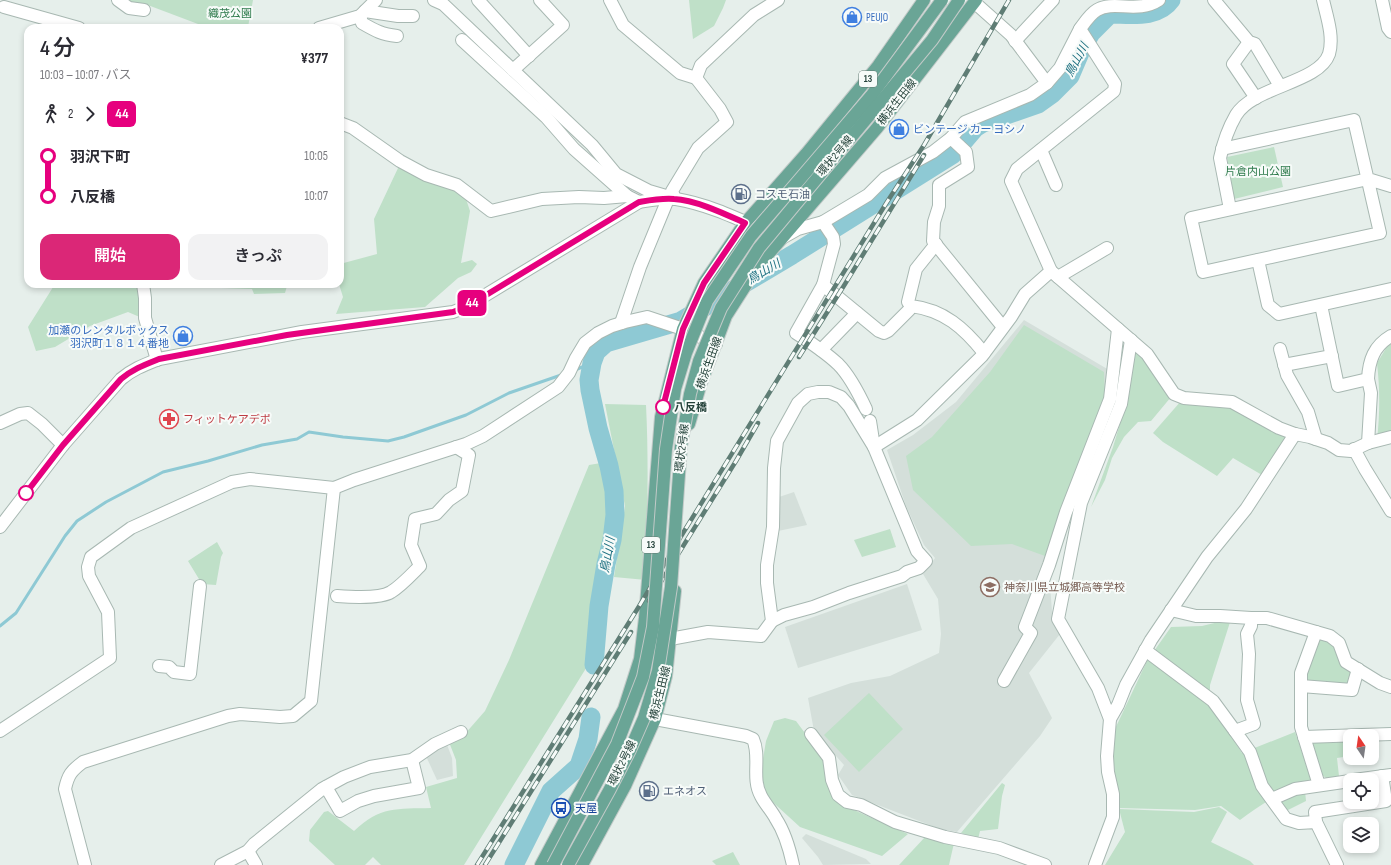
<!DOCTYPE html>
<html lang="ja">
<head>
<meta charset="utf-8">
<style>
	body { margin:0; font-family:"Sofia Sans Condensed","Noto Sans JP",sans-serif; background:#f2f2f3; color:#2b2b33; height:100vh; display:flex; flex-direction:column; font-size:15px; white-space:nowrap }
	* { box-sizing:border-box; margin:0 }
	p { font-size:13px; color:#7c7c81 }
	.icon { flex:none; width:22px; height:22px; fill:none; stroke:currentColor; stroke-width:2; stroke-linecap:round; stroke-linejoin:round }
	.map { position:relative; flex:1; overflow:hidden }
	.details { position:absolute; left:24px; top:24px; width:320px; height:264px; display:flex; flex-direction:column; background:#fff; border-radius:12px; box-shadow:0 2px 6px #0003 }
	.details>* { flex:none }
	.badge { padding:0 8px; border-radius:6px; font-size:14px; line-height:26px }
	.needle { width:26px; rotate:347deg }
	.fabs { position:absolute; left:1343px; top:729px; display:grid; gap:8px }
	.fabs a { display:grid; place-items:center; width:36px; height:36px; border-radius:8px; background:#fff; box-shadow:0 2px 6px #0003; font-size:20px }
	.map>.badge { position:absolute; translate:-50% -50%; box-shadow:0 0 0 2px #fff }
	.legs { display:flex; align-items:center; gap:6px; height:44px; padding:0 16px; font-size:13px }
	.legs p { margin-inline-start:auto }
	.summary { display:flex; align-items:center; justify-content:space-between; height:68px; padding:0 16px }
	h1 { font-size:22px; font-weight:600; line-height:30px }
	.cta { display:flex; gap:8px; margin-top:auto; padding:8px 16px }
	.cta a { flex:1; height:46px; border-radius:12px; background:#db2777; color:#fff; font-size:16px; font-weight:600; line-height:46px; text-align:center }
	.cta a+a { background:#f2f2f3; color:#2b2b33 }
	ul { padding:0 16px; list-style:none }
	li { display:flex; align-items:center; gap:14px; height:40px; font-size:15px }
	li i { display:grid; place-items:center; width:6px; height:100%; margin:0 5px; background:currentColor }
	li i::after { content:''; width:10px; height:10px; margin:-5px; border:3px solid; border-radius:50%; background:#fff }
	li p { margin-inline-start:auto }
	li:first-child i { background:linear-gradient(#0000 50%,currentColor 0) }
	li:last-child i { background:linear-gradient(currentColor 50%,#0000 0) }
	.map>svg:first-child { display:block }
	.built { fill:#d4dfda }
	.green { fill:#bfe0c8 }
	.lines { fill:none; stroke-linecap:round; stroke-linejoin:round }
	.stream { stroke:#8ec9d4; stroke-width:3 }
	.river { stroke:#8ec9d4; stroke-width:19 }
	.minor-casing { stroke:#a8b8b2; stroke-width:14 }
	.major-casing { stroke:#c2cac8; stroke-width:14 }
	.minor { stroke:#fff; stroke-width:12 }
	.major { stroke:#6aa596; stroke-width:12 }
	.rail-casing { stroke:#5f7d75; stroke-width:4.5 }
	.rail { stroke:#f7fbf9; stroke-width:3; stroke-dasharray:9; stroke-linecap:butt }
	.major-bridge-casing { stroke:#c2cac8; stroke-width:14; stroke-linecap:butt }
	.major-bridge { stroke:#6aa596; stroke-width:12 }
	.line-1-casing { stroke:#fff; stroke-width:9 }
	.line-1 { stroke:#e6007e; stroke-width:6 }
	.stop-1-dot { fill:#fff; stroke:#e6007e; stroke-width:2 }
	.labels { text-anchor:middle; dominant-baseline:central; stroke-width:4; stroke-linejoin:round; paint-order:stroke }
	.shield { fill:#f7fbf9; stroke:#637a73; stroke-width:1 }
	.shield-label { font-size:10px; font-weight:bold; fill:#24423a }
	.park-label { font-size:11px; fill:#2d7a4b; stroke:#f7fbf9 }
	.shop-label { font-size:11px; fill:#366cbe; stroke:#f7fbf9; text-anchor:start }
	.street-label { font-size:11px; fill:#24423a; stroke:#f7fbf9 }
	.service-label { font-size:11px; fill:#4e5e75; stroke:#f7fbf9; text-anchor:start }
	.stop-label { font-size:11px; font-weight:bold; fill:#24423a; stroke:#f7fbf9; text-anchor:start }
	.health-label { font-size:11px; fill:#be3a42; stroke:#f7fbf9; text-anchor:start }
	.education-label { font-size:11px; fill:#785e54; stroke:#f7fbf9; text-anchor:start }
	.transit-label { font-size:11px; fill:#164399; stroke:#f7fbf9; text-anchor:start }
	.water-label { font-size:12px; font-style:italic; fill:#1c6f80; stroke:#f7fbf9 }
</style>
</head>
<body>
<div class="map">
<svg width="1391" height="865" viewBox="0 0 1391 865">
	<rect width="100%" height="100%" fill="#e6efeb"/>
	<g class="built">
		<polygon points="1024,320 1109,370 1107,401 1048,559 1053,624 1060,634 1029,673 1052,718 1040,736 957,832 940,829 852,795 838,775 844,765 814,731 808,698 851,683 890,676 939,653 941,634 938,599 923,574 935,558 924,545 906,506 887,450 913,435 956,402"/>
		<polygon points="794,492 807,525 778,531 779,497"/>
		<polygon points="907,584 922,630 798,668 785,627"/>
		<polygon points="446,742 452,758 453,776 437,780 425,754"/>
		<polygon points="806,834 866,859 871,864 823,865 818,857 802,838"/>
	</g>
	<g class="green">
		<polygon points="126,0 253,0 248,27 198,24 145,4 134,3"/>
		<polygon points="689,0 726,0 723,8 714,26 693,39"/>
		<polygon points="1274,147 1283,187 1234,199 1227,157"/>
		<polygon points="399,166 464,193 470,211 461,263 472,260 477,264 471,272 458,278 425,307 336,314 343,297 339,284 340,284 340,264 377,254 374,219"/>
		<polygon points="55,284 139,284 142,318 128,312 90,326 55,347 36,351 28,327"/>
		<polygon points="191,284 281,284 287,286 285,293 254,294 252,289 191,287"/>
		<polygon points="1024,325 1104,372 1105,400 1045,556 1012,544 971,546 913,490 906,456 932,437 990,372"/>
		<path d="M1391 344V435L1377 440C1380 411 1380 391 1377 363L1388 345Z"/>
		<polygon points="1137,350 1171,397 1151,421 1138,422 1124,437 1112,458 1105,480 1091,507 1113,447 1125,407 1133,353"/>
		<polygon points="1181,401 1231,405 1288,436 1262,475 1233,458 1217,476 1163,442 1153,433"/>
		<path d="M605 404 646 405C649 464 647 522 646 580L614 577 625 506Z"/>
		<path d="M601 463 610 502 609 542 597 583 593 657 464 865H381L373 857 365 865H335L309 841 310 830 324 812 328 811 354 831C380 806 397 809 431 808L426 787 457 778 456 760 449 742 464 735 485 711 509 660 589 465Z"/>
		<polygon points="890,529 896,547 862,557 854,540"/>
		<polygon points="217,542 223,553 221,557 216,585 202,584 188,561"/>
		<path d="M1231 619 1210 685V704L1242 753 1295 732 1312 780C1285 788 1262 804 1240 820L1221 806 1195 810 1119 808 1113 756 1114 731 1147 661 1171 627 1202 626Z"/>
		<polygon points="1320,636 1330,638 1355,672 1351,686 1308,680 1305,676"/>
		<polygon points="869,693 903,729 859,772 824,735"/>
		<polygon points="785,718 796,721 825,760 826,776 838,803 908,834 882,856 800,827 766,796 760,777 766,741 774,721"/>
		<polygon points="1350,739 1350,756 1337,758 1339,776 1328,779 1320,774 1311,743 1313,742"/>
		<polygon points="1002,783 1005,785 1002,796 998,829 980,831 978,839 961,833"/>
		<polygon points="1305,791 1306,801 1286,811 1279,802"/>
		<polygon points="1219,807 1227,812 1211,842 1250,861 1254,865 1105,865 1125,832 1119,809 1194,812"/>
		<polygon points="926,836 954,843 949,865 899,865"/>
		<polygon points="733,852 740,865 716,865 712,861"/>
	</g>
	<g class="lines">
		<g class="stream">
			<polyline points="575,370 592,363"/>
			<polyline points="0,626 16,613 65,536 77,521 106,502 163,472 208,461 262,445 297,439 309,432 343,437 388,441 404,437 466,415 509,393 564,374"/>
		</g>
		<g class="river">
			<path d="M594 665 599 606 606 564 612 540 615 515 614 491 609 466 598 428 590 390 589 380 592 363 596 352 606 343 681 321 792 255 952 155 975 128 983 123 1038 104 1052 94 1070 76 1082 48 1091 33 1110 14C1130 14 1158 19 1171 0"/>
			<polyline points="514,865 551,791 579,766 588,739 591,717"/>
		</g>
		<g class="minor-casing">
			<g id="minor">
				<polyline points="118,0 129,8 144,10"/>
				<polyline points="434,0 443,4 592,145 616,174 649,191 666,196"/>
				<polyline points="478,0 529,56"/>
				<polyline points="610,0 623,25 680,73 696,78"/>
				<path d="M1159 0C1138 14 1114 0 1097 10 1090 14 1085 22 1080 29L1115 84 1114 91 1017 169 1011 181 1051 271 1147 354 1174 394 1184 398 1232 402 1279 428 1295 434 1310 437 1328 443 1339 450 1351 451 1368 443 1391 437"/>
				<polyline points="1214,0 1249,42 1255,44 1280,86"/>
				<polyline points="1382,0 1388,28 1391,32"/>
				<polyline points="974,2 1011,35 1047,83"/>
				<polyline points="4,7 79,28"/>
				<polyline points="365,11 398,16 413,16"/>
				<path d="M360 16 362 23C376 31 381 34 397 36"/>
				<polyline points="319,28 360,16 376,0"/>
				<polyline points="462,40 546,117 574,149 627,196"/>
				<polyline points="1015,41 1053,0"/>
				<polyline points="1249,42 1233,64 1256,98"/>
				<polyline points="513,70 563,25 540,0"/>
				<polyline points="340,123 353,128 400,161 426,175 457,185 491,211 542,199 579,197 604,198 627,196 639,202"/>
				<polyline points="951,138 966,152 968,167 939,185 939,206 934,222 933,241 1003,327"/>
				<polyline points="1222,149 1354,120 1380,233 1203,272 1191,218 1368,179 1391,186"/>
				<polyline points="1041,150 1056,185"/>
				<polyline points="675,199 672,191 698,148 727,122 720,109 696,78 701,65 754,15 778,0"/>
				<path d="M1230 209 1220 158C1223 144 1229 127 1236 115 1254 86 1319 83 1329 54 1334 37 1327 17 1323 0"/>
				<polyline points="823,222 833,237 834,244 823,285"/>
				<path d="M936 244 916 269 908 302 911 306C944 310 964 328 984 353"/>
				<polyline points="1258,260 1268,305 1279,314 1391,289"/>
				<polyline points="1058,277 1107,248"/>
				<polyline points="143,284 145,298 145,318 157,360"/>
				<path d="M1321 305 1338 386 1368 379C1369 360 1374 346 1391 336"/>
				<polyline points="621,323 640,267 668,199"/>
				<polyline points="1280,349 1287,375 1308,412 1316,439"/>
				<polyline points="821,350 857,313"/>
				<polyline points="1284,365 1332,356"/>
				<polyline points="1368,379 1371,393 1368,443"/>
				<path d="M866 409C859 394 850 376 838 364 825 352 810 342 796 333L823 285 879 331 884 333 888 331 909 310 911 306"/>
				<polyline points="0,423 20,414 28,413 42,424 63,445"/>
				<polyline points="1354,449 1365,469 1391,511"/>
				<path d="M0 527 63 445 121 379C133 369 144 365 159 359L302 332 453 312 466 307 639 202C651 200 664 197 676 199 713 205 748 224 782 238L798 229 823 222 868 195 885 178 933 152 951 138 965 122 1030 95 1047 83 1060 68 1080 29"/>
				<path d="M337 596C350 597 380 599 391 592 401 586 411 575 420 566L411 545 415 519 436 514 449 500 462 491 469 455 456 447"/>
				<polyline points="1171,610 1196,616 1220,616 1251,618 1251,626 1247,634 1249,654 1247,700 1254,724 1235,731 1250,752 1262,786 1286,819 1299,823 1316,822 1337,865"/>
				<polyline points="1251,618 1267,618 1330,636 1339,643 1346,662 1380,683 1391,687"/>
				<polyline points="772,621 784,615 813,607 849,593 902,576 907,572 919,568 926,561 917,551 874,447 870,421"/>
				<polyline points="1316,632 1301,673 1301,727 1319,785"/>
				<polyline points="670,639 708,632 761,636 772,621 767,583 767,565 773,527 774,468 777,441 798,403 808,394 818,392 829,392 841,397 849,406 874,447 917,420 982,356 1011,317 1025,294 1051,271"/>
				<polyline points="1145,650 1213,701 1235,731"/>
				<polyline points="159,666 169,667 174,672 190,674 200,586"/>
				<polyline points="1004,681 1031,633 1025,627 1049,565 1066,512 1110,399 1118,329"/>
				<polyline points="1301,686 1352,690 1358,669"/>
				<path d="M655 719 746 736 753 739C761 757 751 778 761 796 765 804 772 811 776 819 784 831 790 851 793 865"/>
				<polyline points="1110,719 1098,688 1058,619 1081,503 1121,404 1131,340"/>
				<polyline points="0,731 110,658 108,612 89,576 88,567 91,557 131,528 232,482 250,479 334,488 354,480 466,444 483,436 558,387 569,373 576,358 585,343 598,333 612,326 625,322 647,317 683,329 716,344"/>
				<polyline points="811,734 829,758 832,780 838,795 847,802 861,805 895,822 945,837 999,848 1045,865"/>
				<polyline points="1304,737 1391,734"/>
				<polyline points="1354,780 1391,775"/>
				<polyline points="326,787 340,811 358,801 374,796 419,788 412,760"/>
				<polyline points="1272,799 1295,789 1350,781"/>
				<polyline points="1316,822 1315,812 1386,801 1382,776"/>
				<polyline points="248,851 256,865"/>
				<path d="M85 865 65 789C68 775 71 771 83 762L228 716 240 714 280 717 293 716 311 701 334 488"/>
				<polyline points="221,865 248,851 254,844 322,789 344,777 370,767 412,760 435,744 461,732"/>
				<polyline points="1095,865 1113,817 1113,794 1108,772 1107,756 1110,719 1118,705 1126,685 1151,640 1207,557 1246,509 1295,434"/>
			</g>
		</g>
		<g class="major-casing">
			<g id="major">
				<polyline points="689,424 701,383 726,316 758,266 877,128 976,0"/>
				<polyline points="541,865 624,709 640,659 645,618 661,417 683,329 704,283 745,223 806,154 878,66 924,0"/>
				<polyline points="582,865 625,786 655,719 666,676 675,591"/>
			</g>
		</g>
		<use href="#minor" class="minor"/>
		<use href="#major" class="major"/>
		<g class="rail-casing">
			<g id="rail">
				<polyline points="799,357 845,284 924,155"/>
				<polyline points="649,601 736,461 758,423"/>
				<polyline points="477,865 638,608 683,533 887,202 924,145 1009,0"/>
				<polyline points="485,865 631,632"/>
			</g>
		</g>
		<use href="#rail" class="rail"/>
		<g class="major-bridge-casing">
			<g id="major-bridge">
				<polyline points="553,865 617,744 643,677 653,627 666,449 675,389 686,353 707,301 751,236 871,96 942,0"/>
				<polyline points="568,865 610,789 630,750 644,718 658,671 671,587 681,446 690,394 699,361 721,308 759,248 932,40 959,0"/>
			</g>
		</g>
		<use href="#major-bridge" class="major-bridge"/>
	</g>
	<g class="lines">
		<g class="line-1-casing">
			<path id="line-1" d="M26 493 63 445 121 379C133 369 144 365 159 359L287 335 453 312 466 307 478 300 639 202C651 200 662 198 674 199 696 200 725 214 745 223L704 283 683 329 663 407"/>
		</g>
		<use href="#line-1" class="line-1"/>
	</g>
	<defs>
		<g id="shop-ring" transform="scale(1)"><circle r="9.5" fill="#f7fbf9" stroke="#3f7fe0" stroke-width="1.5"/><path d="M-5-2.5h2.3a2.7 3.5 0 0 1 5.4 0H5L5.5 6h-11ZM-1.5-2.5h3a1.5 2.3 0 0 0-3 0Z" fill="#3f7fe0"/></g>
		<g id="fuel-ring" transform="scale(1)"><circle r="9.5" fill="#f7fbf9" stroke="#5c6f8a" stroke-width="1.5"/><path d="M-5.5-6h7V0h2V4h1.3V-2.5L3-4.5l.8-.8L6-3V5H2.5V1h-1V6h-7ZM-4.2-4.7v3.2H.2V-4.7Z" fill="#5c6f8a"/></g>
		<g id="pharmacy-ring" transform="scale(1)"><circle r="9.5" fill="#f7fbf9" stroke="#e0444e" stroke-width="1.5"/><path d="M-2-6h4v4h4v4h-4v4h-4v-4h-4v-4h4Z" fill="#e0444e"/></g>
		<g id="school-ring" transform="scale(1)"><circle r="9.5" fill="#f7fbf9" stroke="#8d6e63" stroke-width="1.5"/><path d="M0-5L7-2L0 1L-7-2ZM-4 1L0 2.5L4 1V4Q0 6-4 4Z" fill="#8d6e63"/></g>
		<g id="bus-ring" transform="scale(1)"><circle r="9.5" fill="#f7fbf9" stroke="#1a4fb4" stroke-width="1.5"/><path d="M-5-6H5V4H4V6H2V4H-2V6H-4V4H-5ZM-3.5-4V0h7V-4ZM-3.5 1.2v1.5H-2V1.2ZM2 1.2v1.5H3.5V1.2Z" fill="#1a4fb4"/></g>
	</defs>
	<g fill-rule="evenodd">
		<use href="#shop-ring" x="852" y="17"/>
		<use href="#shop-ring" x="899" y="129"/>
		<use href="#fuel-ring" x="741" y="194"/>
		<use href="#shop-ring" x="183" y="336"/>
		<use href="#pharmacy-ring" x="169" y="419"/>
		<use href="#school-ring" x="990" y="587"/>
		<use href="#fuel-ring" x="649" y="791"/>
		<use href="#bus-ring" x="561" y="808"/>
	</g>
	<g class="stop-1-dot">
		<circle cx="663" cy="407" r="7"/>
		<circle cx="26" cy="493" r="7"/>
	</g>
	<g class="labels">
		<g class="shield">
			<rect x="859" y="71" width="18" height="16" rx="3"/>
			<rect x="642" y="537" width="18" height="16" rx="3"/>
		</g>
		<g class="shield-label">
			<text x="868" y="79">13</text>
			<text x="651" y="545">13</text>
		</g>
		<g class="park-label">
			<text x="230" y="13">織茂公園</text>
			<text x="1258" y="171">片倉内山公園</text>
		</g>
		<g class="shop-label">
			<text x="866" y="17">PEUJO</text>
			<text x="913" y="129">ビンテージ カー ヨシノ</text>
			<text x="169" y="330" text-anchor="end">加瀬のレンタルボックス<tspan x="169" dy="13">羽沢町１８１４番地</tspan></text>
		</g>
		<g class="street-label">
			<text transform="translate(897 102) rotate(-52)">横浜生田線</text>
			<text transform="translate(835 156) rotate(-50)">環状2号線</text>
			<text transform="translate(709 363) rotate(-70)">横浜生田線</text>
			<text transform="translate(682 448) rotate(-83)">環状2号線</text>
			<text transform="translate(660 693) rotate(-76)">横浜生田線</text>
			<text transform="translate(622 763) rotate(-64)">環状2号線</text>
		</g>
		<g class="service-label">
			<text x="755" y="194">コスモ石油</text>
			<text x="663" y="791">エネオス</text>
		</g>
		<g class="stop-label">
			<text x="674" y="407">八反橋</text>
		</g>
		<g class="health-label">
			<text x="183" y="419">フィットケアデポ</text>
		</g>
		<g class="education-label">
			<text x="1004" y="587">神奈川県立城郷高等学校</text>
		</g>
		<g class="transit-label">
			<text x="575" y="808">天屋</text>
		</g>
		<g class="water-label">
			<text transform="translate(1077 60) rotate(-62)">鳥山川</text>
			<text transform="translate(764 272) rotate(-31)">鳥山川</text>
			<text transform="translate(608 555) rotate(-80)">鳥山川</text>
		</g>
	</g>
</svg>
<div class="fabs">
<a><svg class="needle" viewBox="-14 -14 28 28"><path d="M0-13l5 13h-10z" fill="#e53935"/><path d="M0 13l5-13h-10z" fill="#7c7c81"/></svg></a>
<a><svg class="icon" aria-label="locate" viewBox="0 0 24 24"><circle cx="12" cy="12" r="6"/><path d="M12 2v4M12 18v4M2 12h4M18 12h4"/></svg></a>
<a><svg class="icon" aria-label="layers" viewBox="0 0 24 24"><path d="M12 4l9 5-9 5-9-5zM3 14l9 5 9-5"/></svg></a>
</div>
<b class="badge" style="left:472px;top:303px;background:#e6007e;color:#fff">44</b>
<section class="details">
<div class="summary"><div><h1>4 分</h1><p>10:03 – 10:07 · バス</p></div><b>¥377</b></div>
<div class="legs"><svg class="icon" aria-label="walk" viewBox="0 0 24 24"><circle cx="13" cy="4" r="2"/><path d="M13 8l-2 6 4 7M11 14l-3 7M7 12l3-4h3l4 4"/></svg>2<svg class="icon" aria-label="forward" viewBox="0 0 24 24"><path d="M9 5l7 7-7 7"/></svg><b class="badge" style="background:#e6007e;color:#fff">44</b></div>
<ul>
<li><i style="color:#e6007e"></i><b>羽沢下町</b><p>10:05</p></li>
<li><i style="color:#e6007e"></i><b>八反橋</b><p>10:07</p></li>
</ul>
<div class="cta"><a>開始</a><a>きっぷ</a></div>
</section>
</div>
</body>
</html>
